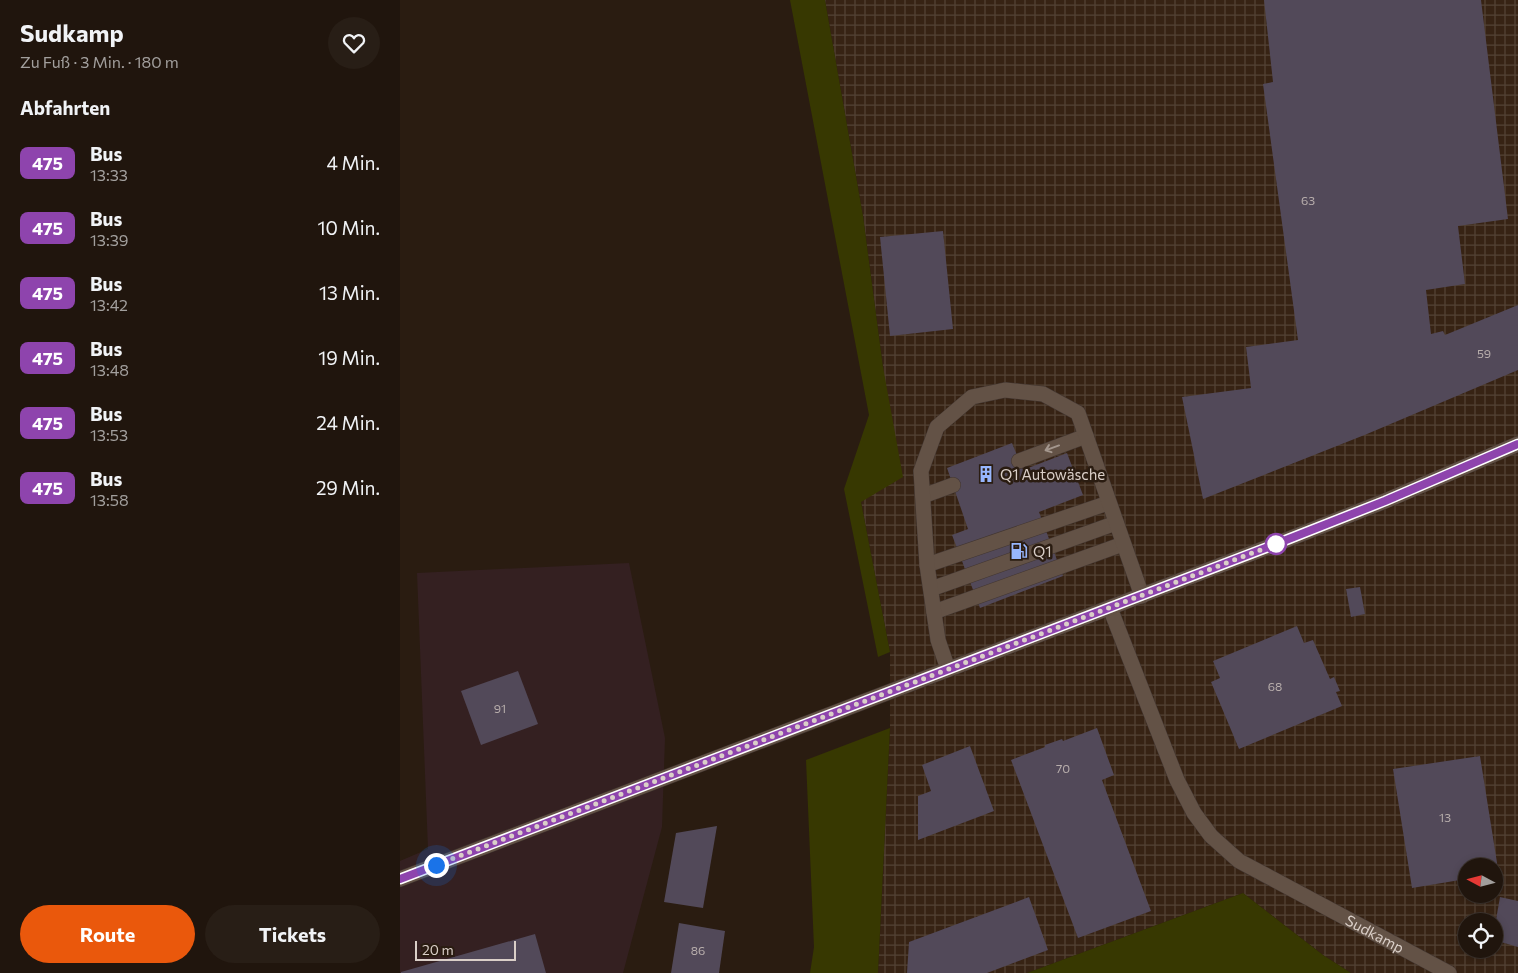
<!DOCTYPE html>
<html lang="de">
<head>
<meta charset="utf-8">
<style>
	body { margin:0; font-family:Commissioner,sans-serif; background:#281e16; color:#f1f3f6; height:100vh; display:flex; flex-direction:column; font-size:19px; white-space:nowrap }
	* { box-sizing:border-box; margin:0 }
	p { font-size:16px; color:#a29f9d }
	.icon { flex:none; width:28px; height:28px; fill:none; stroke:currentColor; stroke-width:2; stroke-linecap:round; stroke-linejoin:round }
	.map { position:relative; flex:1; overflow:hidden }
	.side { display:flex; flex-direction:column; background:#20150d; width:400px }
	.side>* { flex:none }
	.badge { padding:0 10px; border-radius:8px; font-size:18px; line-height:32px }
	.needle { width:32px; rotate:277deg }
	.tools { position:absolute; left:1058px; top:858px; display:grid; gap:10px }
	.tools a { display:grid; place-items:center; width:45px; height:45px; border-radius:50%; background:#20150d; box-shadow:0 2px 8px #0003,0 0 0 1px #3d342e; font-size:25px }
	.scale { position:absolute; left:15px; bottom:12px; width:101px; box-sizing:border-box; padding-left:5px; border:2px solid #dacfc8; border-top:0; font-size:14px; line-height:18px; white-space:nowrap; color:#dacfc8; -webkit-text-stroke:4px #2a1c11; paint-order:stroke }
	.you { position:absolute; width:25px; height:25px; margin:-12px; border:4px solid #fff; border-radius:50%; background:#1a73e8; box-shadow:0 0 0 8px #1a73e833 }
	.map>.badge { position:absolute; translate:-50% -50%; box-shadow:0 0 0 2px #fff }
	h2 { padding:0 20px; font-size:19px; line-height:45px }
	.round { display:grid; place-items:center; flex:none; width:52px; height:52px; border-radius:26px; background:#281e16 }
	.head { display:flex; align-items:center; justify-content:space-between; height:85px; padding:0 20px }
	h1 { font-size:24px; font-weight:700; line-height:38px }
	.button { display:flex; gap:10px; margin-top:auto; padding:10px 20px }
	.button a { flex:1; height:58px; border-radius:30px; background:#ea580c; color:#fff; font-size:20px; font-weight:700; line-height:58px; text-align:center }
	.button a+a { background:#281e16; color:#f1f3f6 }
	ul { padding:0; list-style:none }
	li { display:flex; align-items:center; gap:15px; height:65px; padding:0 20px }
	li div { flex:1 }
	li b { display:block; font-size:19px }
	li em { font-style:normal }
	li .badge { min-width:55px; font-weight:700; text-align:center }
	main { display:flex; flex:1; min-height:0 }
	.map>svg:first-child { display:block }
	.commercial { fill:#342021 }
	.industrial { fill:url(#industrial-grid); fill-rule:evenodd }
	.green { fill:#373801 }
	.building { fill:#524959 }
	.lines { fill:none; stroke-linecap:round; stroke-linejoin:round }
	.service-casing { stroke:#423631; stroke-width:16 }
	.minor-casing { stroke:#423631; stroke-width:16 }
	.secondary-casing { stroke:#423631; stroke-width:16 }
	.service { stroke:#635246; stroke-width:15 }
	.minor { stroke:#635246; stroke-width:15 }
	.secondary { stroke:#635246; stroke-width:15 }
	.oneway { stroke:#a4978e }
	.line-casing { stroke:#fff; stroke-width:11 }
	.line { stroke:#8e44ad; stroke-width:8 }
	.walk { stroke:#dacfc8; stroke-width:5; stroke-dasharray:0 9 }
	.stop-dot { fill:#fff; stroke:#8e44ad; stroke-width:2.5 }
	.labels { text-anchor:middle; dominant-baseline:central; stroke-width:5; stroke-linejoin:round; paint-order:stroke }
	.number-label { font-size:12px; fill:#b8aeac }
	.poi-label { font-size:15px; fill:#dacfc8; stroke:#2a1c11; text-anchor:start }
	.street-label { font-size:15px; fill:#dacfc8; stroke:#2a1c11 }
</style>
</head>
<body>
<main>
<section class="side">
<div class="head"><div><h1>Sudkamp</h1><p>Zu Fuß · 3 Min. · 180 m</p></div><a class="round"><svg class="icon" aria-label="heart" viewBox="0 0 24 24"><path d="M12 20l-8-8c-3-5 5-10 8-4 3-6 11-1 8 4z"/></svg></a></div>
<h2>Abfahrten</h2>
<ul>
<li><span class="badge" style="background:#8e44ad;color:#fff">475</span><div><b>Bus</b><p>13:33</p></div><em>4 Min.</em></li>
<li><span class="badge" style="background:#8e44ad;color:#fff">475</span><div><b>Bus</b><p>13:39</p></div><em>10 Min.</em></li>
<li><span class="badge" style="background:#8e44ad;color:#fff">475</span><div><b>Bus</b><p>13:42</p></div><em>13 Min.</em></li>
<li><span class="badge" style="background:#8e44ad;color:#fff">475</span><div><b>Bus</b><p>13:48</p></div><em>19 Min.</em></li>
<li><span class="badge" style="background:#8e44ad;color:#fff">475</span><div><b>Bus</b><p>13:53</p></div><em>24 Min.</em></li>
<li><span class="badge" style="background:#8e44ad;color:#fff">475</span><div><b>Bus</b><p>13:58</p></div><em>29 Min.</em></li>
</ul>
<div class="button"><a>Route</a><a>Tickets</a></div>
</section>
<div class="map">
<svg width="1118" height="973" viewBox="0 0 1118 973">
	<defs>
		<pattern id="industrial-grid" width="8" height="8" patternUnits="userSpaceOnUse" patternTransform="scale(1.25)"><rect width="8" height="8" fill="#372314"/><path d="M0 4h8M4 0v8" fill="none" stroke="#534235"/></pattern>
	</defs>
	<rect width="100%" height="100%" fill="#2a1c11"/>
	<polygon class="commercial" points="229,563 265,738 262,827 223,973 0,973 0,861 28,849 17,573"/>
	<path class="industrial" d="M425 0H1118V973H951L923 955 843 893 627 973H478L490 728V652L461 502 483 367 463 216ZM1066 866H1094V894H1066ZM1066 921H1094V949H1066Z"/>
	<g class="green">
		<polygon points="390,0 425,0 463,216 483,367 503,477 461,502 490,652 478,657 444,489 469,415"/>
		<polygon points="490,728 478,973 410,973 414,947 406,760"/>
		<polygon points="843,893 923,955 951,973 627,973"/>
	</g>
	<g class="building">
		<polygon points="864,0 1081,0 1108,219 1058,226 1065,284 1026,290 1031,334 1043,331 1045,335 1118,305 1118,370 967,434 803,499 782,397 851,388 846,347 898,340 863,84 873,82"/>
		<polygon points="543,231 553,329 490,336 480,237"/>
		<polygon points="612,443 623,470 667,453 683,495 639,512 663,576 580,608 552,535 568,529 547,468"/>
		<polygon points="960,587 965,614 951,617 946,589"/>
		<polygon points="897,626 904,643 913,640 930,679 934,677 940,691 936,692 942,706 839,749 811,682 820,678 813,661"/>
		<polygon points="118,671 138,724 81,745 61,691"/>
		<polygon points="697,728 714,775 702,780 751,911 678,938 611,760 645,747 645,745 662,739 663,741"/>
		<polygon points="570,746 594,811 518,840 518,796 531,791 522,765"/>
		<polygon points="1080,756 1099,875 1094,875 1094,866 1066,866 1066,879 1012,888 993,769"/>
		<polygon points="317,826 303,908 264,902 276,833"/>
		<polygon points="629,897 648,950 587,973 507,973 509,942"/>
		<polygon points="1100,897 1118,901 1118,947 1094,940 1094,931"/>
		<polygon points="279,923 325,931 319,973 271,973"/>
		<polygon points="135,934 146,973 1,973 1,972"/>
	</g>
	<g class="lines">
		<g class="service-casing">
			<g id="service">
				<polyline points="619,461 686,436"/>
				<polyline points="523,496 553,485"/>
				<polyline points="527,565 708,503"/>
				<polyline points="531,589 716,523"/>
				<polyline points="534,612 723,544"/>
				<polyline points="548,669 538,640 527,565 521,471 537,427 572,397 605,390 643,394 678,413 742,596"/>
			</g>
		</g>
		<g class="minor-casing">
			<g id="minor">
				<path id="s1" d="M710 608 777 780 794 813 811 836 839 861 1049 973"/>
			</g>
		</g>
		<g class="secondary-casing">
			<polyline id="secondary" points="0,879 876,544 985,501 1118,444"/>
		</g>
		<use href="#service" class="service"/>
		<use href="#minor" class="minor"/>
		<use href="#secondary" class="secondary"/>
	</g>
	<defs><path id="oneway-shaft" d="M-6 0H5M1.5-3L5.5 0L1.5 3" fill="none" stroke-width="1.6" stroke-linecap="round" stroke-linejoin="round" transform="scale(1.25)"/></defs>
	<use class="oneway" href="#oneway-shaft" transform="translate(652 448) rotate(160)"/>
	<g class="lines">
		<g class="line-casing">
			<polyline id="line" points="0,879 876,544 985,501 1118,444"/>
		</g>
		<use href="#line" class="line"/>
		<polyline class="walk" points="36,865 876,544"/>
	</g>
	<defs>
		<g id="building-bare" transform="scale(1.35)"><path d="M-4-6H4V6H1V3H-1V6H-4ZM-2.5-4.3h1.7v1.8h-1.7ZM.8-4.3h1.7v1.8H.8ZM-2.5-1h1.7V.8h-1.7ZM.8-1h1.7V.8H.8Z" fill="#97b6fd" stroke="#2a1c11" stroke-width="2.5" paint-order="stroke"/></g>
		<g id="fuel-bare" transform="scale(1.35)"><path d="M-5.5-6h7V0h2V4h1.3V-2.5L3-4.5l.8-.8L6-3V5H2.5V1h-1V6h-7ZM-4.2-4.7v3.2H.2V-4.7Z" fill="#97b6fd" stroke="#2a1c11" stroke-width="2.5" paint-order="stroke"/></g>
	</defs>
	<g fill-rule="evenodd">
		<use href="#building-bare" x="586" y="474"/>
		<use href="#fuel-bare" x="619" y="551"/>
	</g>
	<circle class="stop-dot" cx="876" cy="544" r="10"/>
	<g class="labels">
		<g class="number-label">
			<text x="908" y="200">63</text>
			<text x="1084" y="353">59</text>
			<text x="875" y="686">68</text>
			<text x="100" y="708">91</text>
			<text x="663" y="768">70</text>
			<text x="1045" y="817">13</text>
			<text x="298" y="950">86</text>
		</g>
		<g class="poi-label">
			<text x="600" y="474">Q1 Autowäsche</text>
			<text x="633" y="551">Q1</text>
		</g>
		<g class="street-label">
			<text stroke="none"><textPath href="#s1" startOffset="442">Sudkamp</textPath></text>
		</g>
	</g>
</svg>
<div class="tools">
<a><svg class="needle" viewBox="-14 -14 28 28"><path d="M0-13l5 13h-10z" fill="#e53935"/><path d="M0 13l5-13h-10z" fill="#a29f9d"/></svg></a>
<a><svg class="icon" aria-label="locate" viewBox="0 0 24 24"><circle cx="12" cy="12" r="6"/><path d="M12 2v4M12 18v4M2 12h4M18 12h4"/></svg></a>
</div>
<div class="scale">20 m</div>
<div class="you" style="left:36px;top:865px"></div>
</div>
</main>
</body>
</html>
